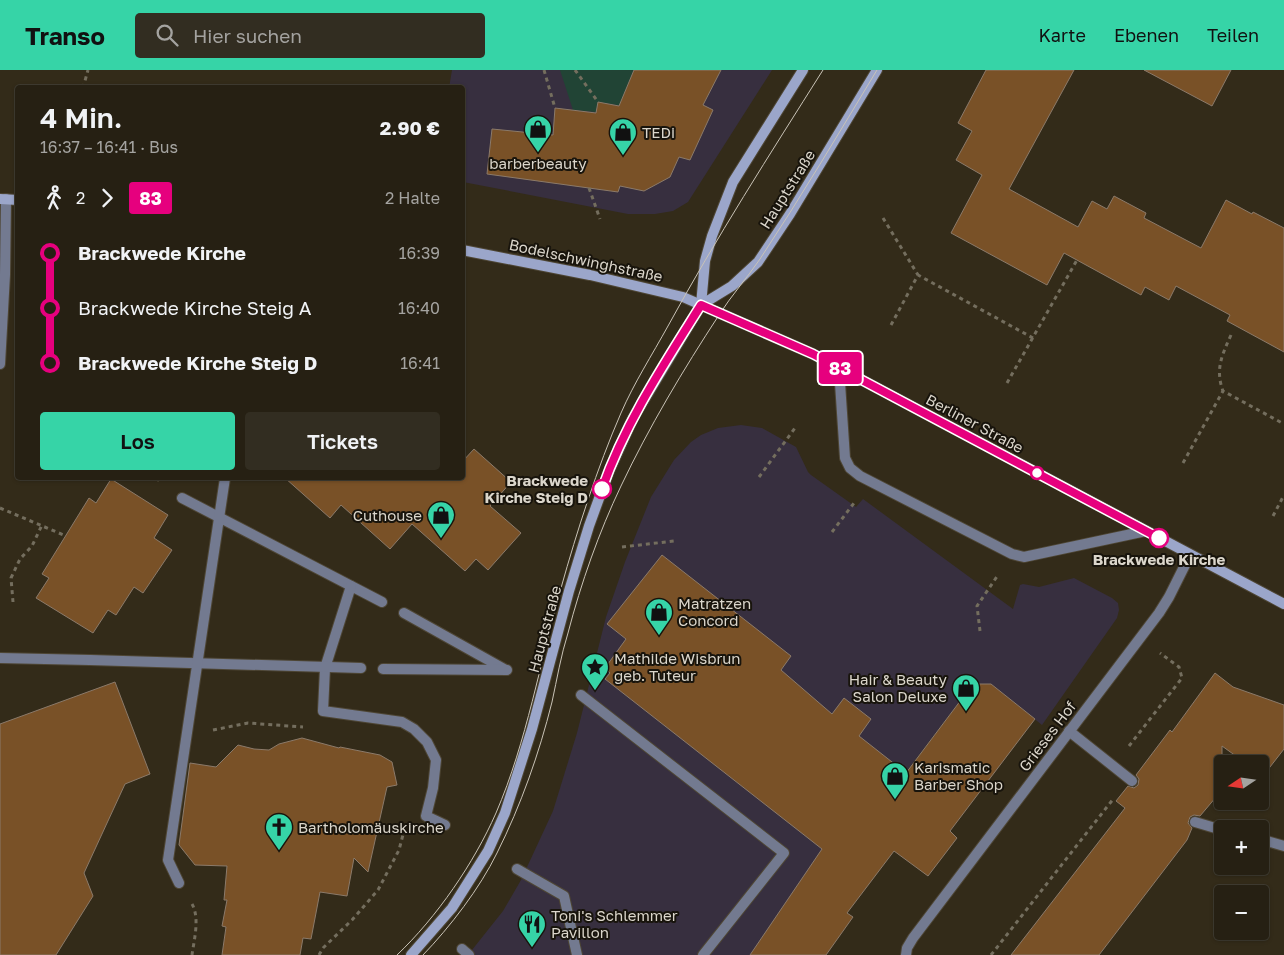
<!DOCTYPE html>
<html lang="de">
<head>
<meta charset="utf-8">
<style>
	body { margin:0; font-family:"Golos Text",sans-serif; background:#322d21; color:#f1f3f6; height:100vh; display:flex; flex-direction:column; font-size:19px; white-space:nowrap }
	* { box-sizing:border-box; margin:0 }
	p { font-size:16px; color:#a4a3a0 }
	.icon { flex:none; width:28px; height:28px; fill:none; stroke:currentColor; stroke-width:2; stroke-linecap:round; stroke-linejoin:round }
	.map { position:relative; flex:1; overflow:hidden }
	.sheet { position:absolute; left:15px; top:15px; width:450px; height:395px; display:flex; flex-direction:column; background:#262013; border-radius:5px; box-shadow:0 1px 4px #0004,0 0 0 1px #423e33 }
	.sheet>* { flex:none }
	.badge { padding:0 10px; border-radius:4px; font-size:18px; line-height:32px }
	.needle { width:32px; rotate:257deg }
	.tools { position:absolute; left:1214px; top:685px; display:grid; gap:10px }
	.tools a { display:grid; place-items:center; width:55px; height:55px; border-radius:5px; background:#262013; box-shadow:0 1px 4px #0004,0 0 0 1px #423e33; font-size:25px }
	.map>.badge { position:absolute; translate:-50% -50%; box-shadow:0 0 0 2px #fff }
	.legs { display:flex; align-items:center; gap:8px; height:55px; padding:0 25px; font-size:16px }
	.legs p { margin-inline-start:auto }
	.overview { display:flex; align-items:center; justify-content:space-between; height:85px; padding:0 25px }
	h1 { font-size:28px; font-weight:600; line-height:38px }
	.cta { display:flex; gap:10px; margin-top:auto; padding:10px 25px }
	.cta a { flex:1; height:58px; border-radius:5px; background:#36d4a7; color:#111; font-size:20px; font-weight:600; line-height:58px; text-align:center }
	.cta a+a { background:#322d21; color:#f1f3f6 }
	ul { padding:0 25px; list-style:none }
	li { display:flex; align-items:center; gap:18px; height:55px; font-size:19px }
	li i { display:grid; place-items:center; width:8px; height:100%; margin:0 6px; background:currentColor }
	li i::after { content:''; width:12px; height:12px; margin:-6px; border:4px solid; border-radius:50%; background:#262013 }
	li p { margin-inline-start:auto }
	li:first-child i { background:linear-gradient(#0000 50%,currentColor 0) }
	li:last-child i { background:linear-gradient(currentColor 50%,#0000 0) }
	header { display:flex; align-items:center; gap:30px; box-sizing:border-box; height:70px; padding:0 25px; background:#36d4a7; color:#111 }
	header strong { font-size:24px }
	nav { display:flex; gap:28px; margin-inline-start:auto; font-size:18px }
	.search { width:350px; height:45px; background:#322d21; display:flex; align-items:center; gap:12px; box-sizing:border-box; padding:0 18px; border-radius:5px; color:#a4a3a0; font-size:19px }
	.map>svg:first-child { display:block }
	.commercial { fill:#372f3f }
	.green { fill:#214435 }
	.building { fill:#795127; stroke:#8b7a6a }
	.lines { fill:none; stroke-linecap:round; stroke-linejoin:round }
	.lane-casing { stroke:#4e4635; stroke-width:12 }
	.street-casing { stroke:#4e4635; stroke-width:12 }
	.secondary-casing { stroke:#4e4635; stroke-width:12 }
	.path { stroke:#746e5e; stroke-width:3; stroke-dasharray:4 4; stroke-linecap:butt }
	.lane { stroke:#737a90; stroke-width:10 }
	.street { stroke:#737a90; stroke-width:10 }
	.secondary { stroke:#9ba6ca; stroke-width:10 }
	.tram { stroke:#c9c3b7; stroke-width:1 }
	.line-1-casing { stroke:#fff; stroke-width:11 }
	.line-1 { stroke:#e6007e; stroke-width:8 }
	.stop-1-dot { fill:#fff; stroke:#e6007e; stroke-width:2.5 }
	.labels { text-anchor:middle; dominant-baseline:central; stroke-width:4; stroke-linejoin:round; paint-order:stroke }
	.poi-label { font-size:15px; fill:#dbd6cb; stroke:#18140c; text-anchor:start }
	.street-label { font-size:15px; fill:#dbd6cb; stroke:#18140c }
	.stop-label { font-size:15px; font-weight:bold; fill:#dbd6cb; stroke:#18140c; text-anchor:end }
</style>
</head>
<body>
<header>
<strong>Transo</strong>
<div class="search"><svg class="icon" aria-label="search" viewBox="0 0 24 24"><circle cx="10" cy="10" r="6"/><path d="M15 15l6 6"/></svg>Hier suchen</div>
<nav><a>Karte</a><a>Ebenen</a><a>Teilen</a></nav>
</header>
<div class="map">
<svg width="1284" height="885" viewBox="0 0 1284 885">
	<rect width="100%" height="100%" fill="#332b19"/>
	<g class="commercial">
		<polygon points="452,0 772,0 688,132 673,141 655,144 628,144 463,112 462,18 449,18"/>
		<polygon points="741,355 762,358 796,377 808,402 811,405 856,437 863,429 1013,539 1020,515 1023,514 1039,517 1074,508 1112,528 1118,533 1119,540 1117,548 1042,655 991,614 973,614 906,702 893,693 750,885 468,885 503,841 521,810 553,741 577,663 606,547 625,492 651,427 674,390 691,372 701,365 718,358"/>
	</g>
	<polygon class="green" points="560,0 634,0 626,20 628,26 623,36 598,32 596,42 573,40"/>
	<g class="building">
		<polygon points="634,0 721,0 703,35 713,40 690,90 679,87 670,107 644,121 620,116 618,122 487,104 492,59 553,65 555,38 596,43 598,32 619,36"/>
		<polygon points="986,0 1074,0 1009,119 1078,157 1092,131 1107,139 1114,126 1146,143 1144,148 1201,178 1226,130 1252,144 1253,142 1284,158 1284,282 1227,251 1230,245 1176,216 1169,230 1145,217 1141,225 1064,183 1047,215 951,163 982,105 956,90 972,61 958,53"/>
		<polygon points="1144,0 1231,0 1212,36"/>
		<polygon points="474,379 511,412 490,436 521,463 488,500 476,489 465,501 412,454 390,479 341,435 330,448 285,408 462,408 462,392"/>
		<polygon points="111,409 168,445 154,468 172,480 143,523 134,517 116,545 108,540 93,563 36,528 49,508 42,504 89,428 96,433"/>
		<polygon points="662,485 791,586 781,600 832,644 844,628 871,649 859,666 906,703 973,614 991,614 1035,649 950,761 957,768 928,806 894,781 847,843 853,847 826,885 750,885 822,779 605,609 610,603 605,598 626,569 607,554"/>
		<polygon points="1215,603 1233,617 1284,635 1284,679 1263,706 1260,703 1260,694 1247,694 1222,676 1222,720 1200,746 1194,745 1190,747 1188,753 1192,758 1187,770 1099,885 1011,885 1125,738 1116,731 1128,716 1134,718 1138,715 1139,709 1136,705 1170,660 1172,662"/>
		<polygon points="115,612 150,704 125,714 84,803 93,826 56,885 0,885 0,654"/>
		<polygon points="302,668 339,678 340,677 380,685 392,692 397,715 387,717 368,802 354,788 347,826 320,822 311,869 303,868 300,885 222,885 226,857 222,856 227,830 224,830 227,796 195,795 179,775 190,693 216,697 238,675 254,679 269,680 279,674"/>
	</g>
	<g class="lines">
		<g class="lane-casing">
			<g id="lane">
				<polyline points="839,298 845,388 850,398 860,406 1012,484 1024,487 1146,461"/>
				<polyline points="0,588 90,590"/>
				<polyline points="1069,661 1132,711"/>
				<polyline points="1195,752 1222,760"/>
				<polyline points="1260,769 1284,776"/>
			</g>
		</g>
		<g class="street-casing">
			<g id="street">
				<polyline points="0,294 5,205 6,129"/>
				<polyline points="182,428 382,532"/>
				<polyline points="351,516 325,598 323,641 402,652 414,659 427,672 436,690 433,718 426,746 445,755"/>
				<polyline points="404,543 506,600"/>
				<polyline points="90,590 361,598"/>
				<polyline points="383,599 507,600"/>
				<polyline points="581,625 784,783 703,885"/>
				<polyline points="517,799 564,826 577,885"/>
				<polyline points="179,813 168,790 225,408"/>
				<polyline points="462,879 469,885"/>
				<polyline points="906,885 907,878 913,868 1159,543 1169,527 1190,485"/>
			</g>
		</g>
		<g class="secondary-casing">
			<g id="secondary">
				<polyline points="0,129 18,130"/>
				<polyline points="462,180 590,205 683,227 813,284 1284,534"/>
				<polyline points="701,235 705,191 712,166 733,112 803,0"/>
				<polyline points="411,885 452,838 488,781 505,743 532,659 569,521 589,456 609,401 633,348 701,235 732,216 758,192 790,144 877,0"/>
			</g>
		</g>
		<g class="path">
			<polyline points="544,0 555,38"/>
			<polyline points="575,0 598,32"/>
			<polyline points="83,18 88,0"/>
			<polyline points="589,118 600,149"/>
			<polyline points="883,148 918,205"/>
			<polyline points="891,255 918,205 1033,268"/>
			<path d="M1231 265C1222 285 1215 299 1223 321L1284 354"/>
			<polyline points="1007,313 1077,190"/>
			<polyline points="1183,393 1223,321"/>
			<polyline points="759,407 795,358"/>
			<polyline points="156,408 162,413"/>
			<polyline points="0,438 66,466"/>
			<polyline points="1273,446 1284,425"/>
			<polyline points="832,462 854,433"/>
			<polyline points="622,477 674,471"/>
			<polyline points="13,532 11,508 20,489 32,476 42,455"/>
			<polyline points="980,561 977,536 998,505"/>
			<polyline points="213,660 248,653 303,657"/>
			<polyline points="1129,676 1182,608 1179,597 1160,583"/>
			<path d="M192 885C194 870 200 848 192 834"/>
			<polyline points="319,885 323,878 352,850 378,820 399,780 404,761"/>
			<polyline points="991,885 1114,728"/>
		</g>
		<use href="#lane" class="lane"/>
		<use href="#street" class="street"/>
		<use href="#secondary" class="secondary"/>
		<g class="tram">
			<path d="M397 885C437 847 474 793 496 743 527 671 540 592 561 518 577 461 597 398 621 343 634 313 652 285 668 256 716 168 770 84 823 0"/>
			<path d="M423 885C450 857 480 818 497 783 521 735 539 684 552 632 557 609 561 585 568 563 581 513 599 462 621 416 649 357 683 300 719 245 731 226 747 208 760 189 801 127 839 63 877 0"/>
		</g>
	</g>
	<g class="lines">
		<g class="line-1-casing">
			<path id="line-1" d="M602 419C625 353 664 294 701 235L813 284 1159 468"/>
		</g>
		<use href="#line-1" class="line-1"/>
	</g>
	<defs>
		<g id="shop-pin" transform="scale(1.4375)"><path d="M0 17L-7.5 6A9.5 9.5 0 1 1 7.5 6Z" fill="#36d4a7" stroke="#18140c"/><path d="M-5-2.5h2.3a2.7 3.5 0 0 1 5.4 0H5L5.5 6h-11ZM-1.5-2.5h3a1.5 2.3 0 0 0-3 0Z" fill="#111"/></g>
		<g id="sight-pin" transform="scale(1.4375)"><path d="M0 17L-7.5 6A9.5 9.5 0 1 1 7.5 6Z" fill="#36d4a7" stroke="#18140c"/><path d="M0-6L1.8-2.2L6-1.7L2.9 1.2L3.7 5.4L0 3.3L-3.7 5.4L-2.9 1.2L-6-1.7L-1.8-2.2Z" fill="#111"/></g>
		<g id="church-pin" transform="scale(1.4375)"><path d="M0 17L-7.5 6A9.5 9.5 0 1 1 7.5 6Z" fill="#36d4a7" stroke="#18140c"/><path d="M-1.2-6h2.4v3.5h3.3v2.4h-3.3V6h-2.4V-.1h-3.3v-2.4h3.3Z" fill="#111"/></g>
		<g id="restaurant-pin" transform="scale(1.4375)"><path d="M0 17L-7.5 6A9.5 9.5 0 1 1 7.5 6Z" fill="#36d4a7" stroke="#18140c"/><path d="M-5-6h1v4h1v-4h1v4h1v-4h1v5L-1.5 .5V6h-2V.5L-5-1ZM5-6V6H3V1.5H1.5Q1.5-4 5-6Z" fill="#111"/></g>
	</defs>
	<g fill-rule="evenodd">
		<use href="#shop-pin" x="538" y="59"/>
		<use href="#shop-pin" x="623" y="62"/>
		<use href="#shop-pin" x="441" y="445"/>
		<use href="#shop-pin" x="659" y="542"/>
		<use href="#sight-pin" x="595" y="597"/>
		<use href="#shop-pin" x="966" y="618"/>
		<use href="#shop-pin" x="895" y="706"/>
		<use href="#church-pin" x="279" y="757"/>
		<use href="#restaurant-pin" x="532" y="854"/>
	</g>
	<g class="stop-1-dot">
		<circle cx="1037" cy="403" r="6"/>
		<circle cx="602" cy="419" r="9"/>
		<circle cx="1159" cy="468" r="9"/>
	</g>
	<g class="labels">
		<g class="poi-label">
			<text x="642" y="62">TEDi</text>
			<text x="538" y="93" text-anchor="middle">barberbeauty</text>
			<text x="422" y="445" text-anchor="end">Cuthouse</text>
			<text x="678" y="533">Matratzen<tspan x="678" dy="17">Concord</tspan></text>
			<text x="614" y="588">Mathilde Wisbrun<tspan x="614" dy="17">geb. Tuteur</tspan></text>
			<text x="947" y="609" text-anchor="end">Hair &amp; Beauty<tspan x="947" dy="17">Salon Deluxe</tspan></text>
			<text x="914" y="697">Karismatic<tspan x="914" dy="17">Barber Shop</tspan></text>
			<text x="298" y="757">Bartholomäuskirche</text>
			<text x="551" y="845">Toni's Schlemmer<tspan x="551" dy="17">Pavillon</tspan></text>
		</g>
		<g class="street-label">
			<text transform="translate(787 119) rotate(-58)">Hauptstraße</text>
			<text transform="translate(586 190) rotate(12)">Bodelschwinghstraße</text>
			<text transform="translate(975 353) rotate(28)">Berliner Straße</text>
			<text transform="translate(544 559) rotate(-75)">Hauptstraße</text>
			<text transform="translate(1047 666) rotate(-53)">Grieses Hof</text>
		</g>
		<g class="stop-label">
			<text x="588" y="410">Brackwede<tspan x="588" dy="17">Kirche Steig D</tspan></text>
			<text x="1159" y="489" text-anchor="middle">Brackwede Kirche</text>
		</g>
	</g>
</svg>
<div class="tools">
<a><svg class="needle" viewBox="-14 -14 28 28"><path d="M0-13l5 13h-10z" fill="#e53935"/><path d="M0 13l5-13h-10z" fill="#a4a3a0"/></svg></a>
<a>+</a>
<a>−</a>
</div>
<b class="badge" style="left:840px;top:298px;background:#e6007e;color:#fff">83</b>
<section class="sheet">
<div class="overview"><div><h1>4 Min.</h1><p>16:37 – 16:41 · Bus</p></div><b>2.90 €</b></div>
<div class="legs"><svg class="icon" aria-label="walk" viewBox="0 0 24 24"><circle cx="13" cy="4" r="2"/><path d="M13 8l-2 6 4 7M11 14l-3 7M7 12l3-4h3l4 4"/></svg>2<svg class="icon" aria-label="forward" viewBox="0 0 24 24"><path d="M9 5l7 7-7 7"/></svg><b class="badge" style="background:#e6007e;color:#fff">83</b><p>2 Halte</p></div>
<ul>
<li><i style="color:#e6007e"></i><b>Brackwede Kirche</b><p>16:39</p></li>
<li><i style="color:#e6007e"></i><span>Brackwede Kirche Steig A</span><p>16:40</p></li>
<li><i style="color:#e6007e"></i><b>Brackwede Kirche Steig D</b><p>16:41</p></li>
</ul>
<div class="cta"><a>Los</a><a>Tickets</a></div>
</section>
</div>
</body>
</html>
